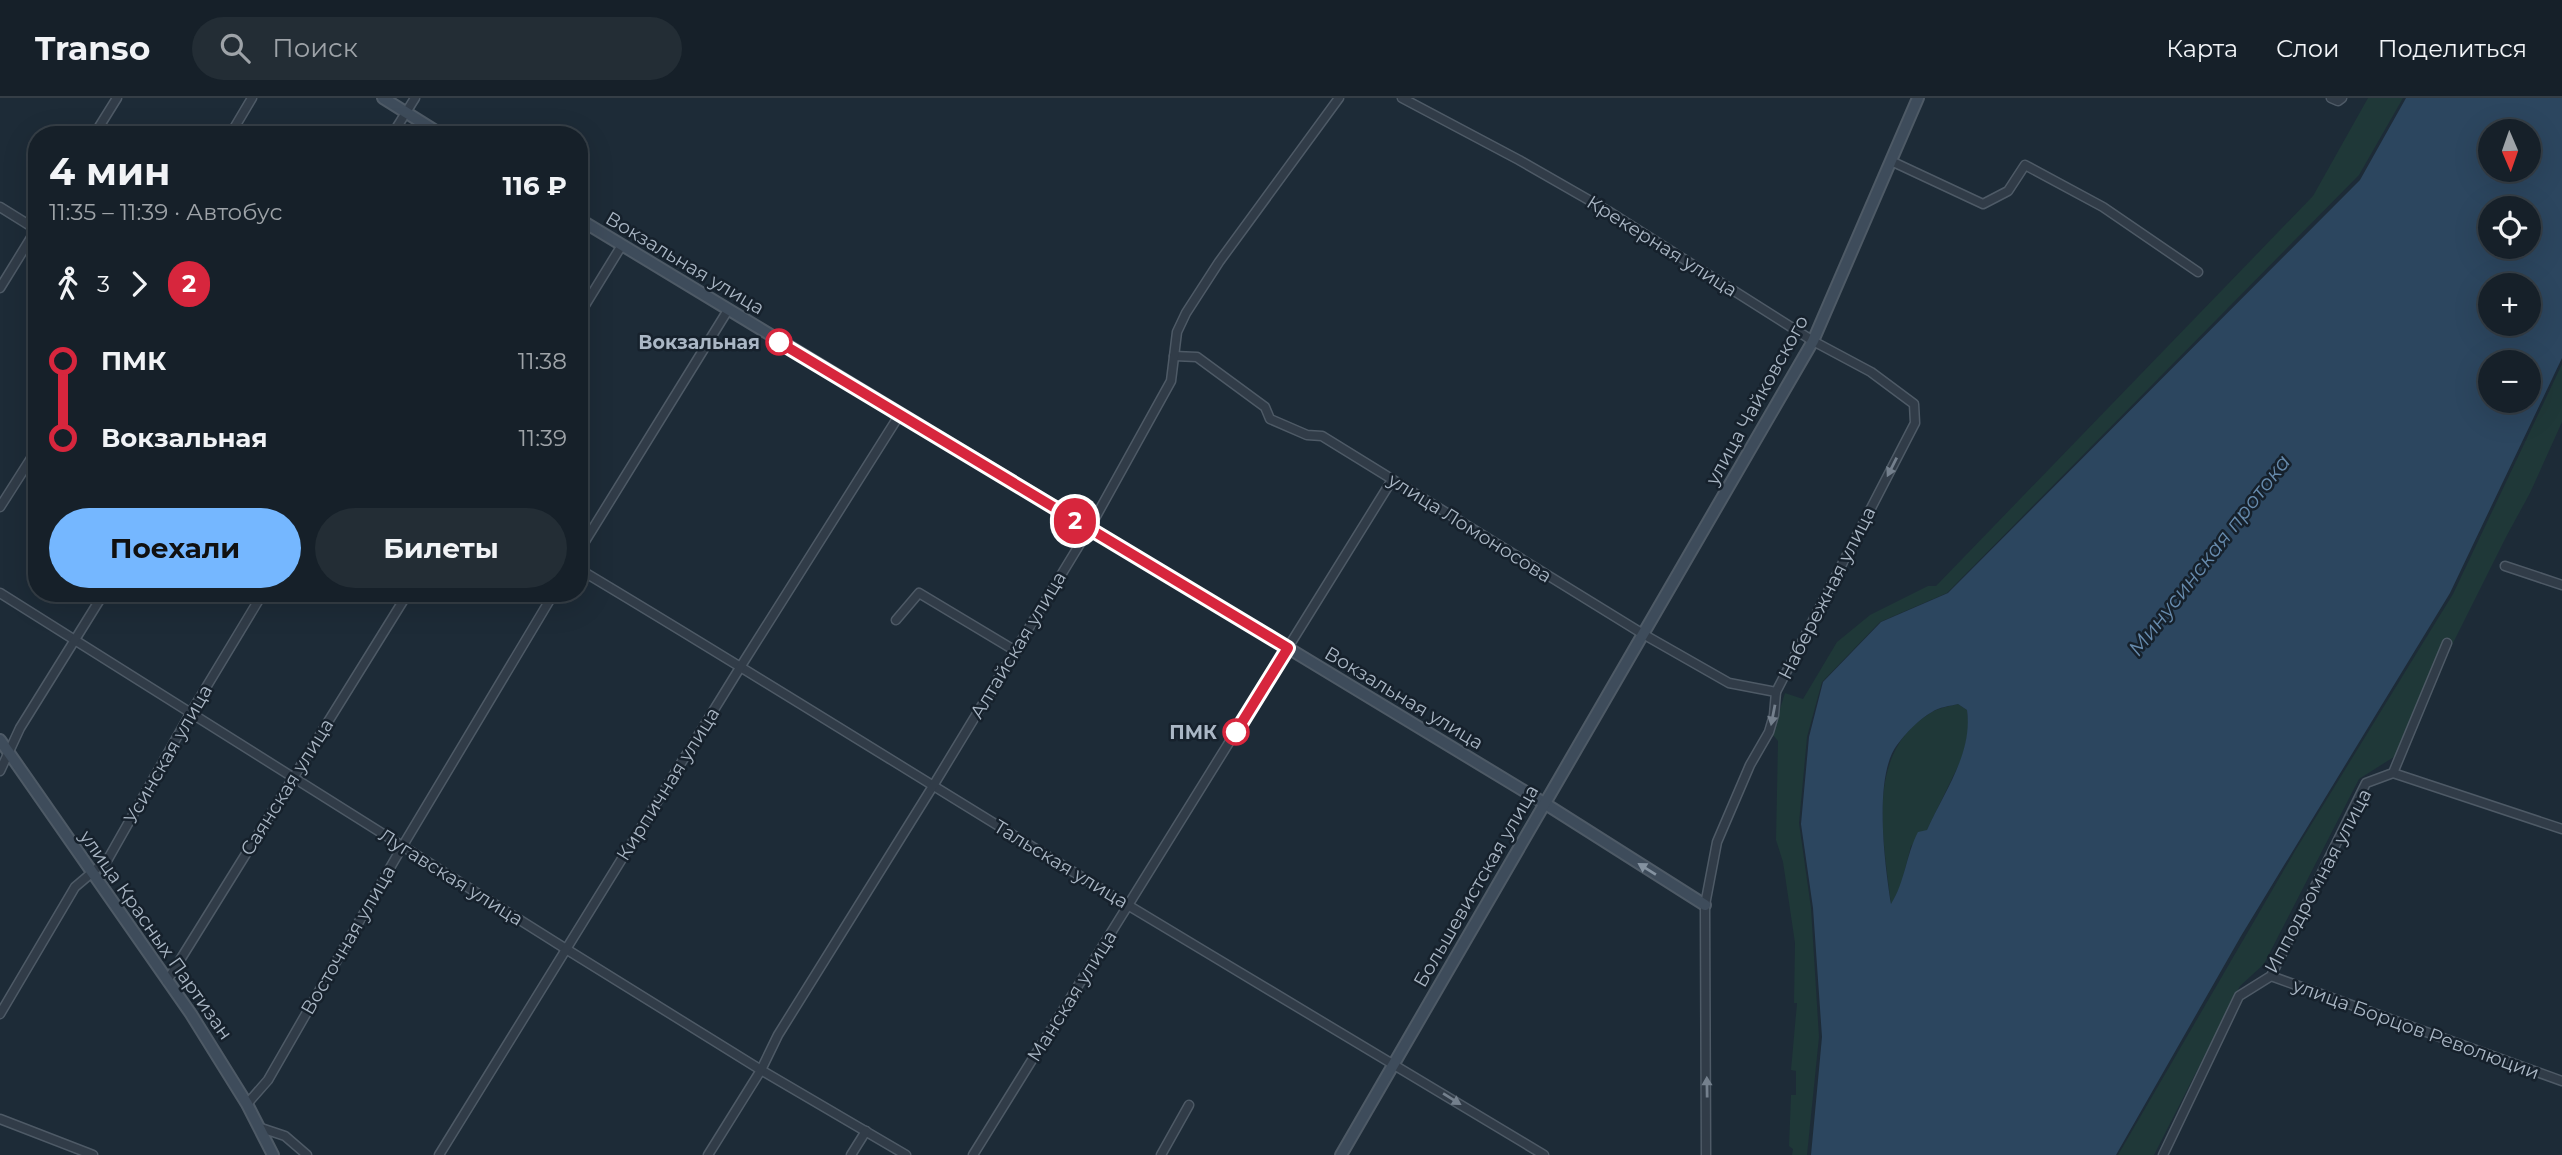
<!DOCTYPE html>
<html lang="ru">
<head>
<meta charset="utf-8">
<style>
	body { margin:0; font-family:Montserrat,sans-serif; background:#232d35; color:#f1f3f6; height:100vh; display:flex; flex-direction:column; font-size:26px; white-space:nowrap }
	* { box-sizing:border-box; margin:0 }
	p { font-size:23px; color:#9ea3a8 }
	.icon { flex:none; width:38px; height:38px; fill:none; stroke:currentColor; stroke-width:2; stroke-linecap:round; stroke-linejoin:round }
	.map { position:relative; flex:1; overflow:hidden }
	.sheet { position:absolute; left:28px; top:28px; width:560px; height:476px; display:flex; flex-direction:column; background:#162029; border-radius:28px; box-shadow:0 7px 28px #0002,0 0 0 2px #353e46 }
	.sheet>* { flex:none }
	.badge { padding:0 14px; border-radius:23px; font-size:24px; line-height:46px }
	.needle { width:46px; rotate:178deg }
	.tools { position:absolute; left:2478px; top:21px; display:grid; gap:14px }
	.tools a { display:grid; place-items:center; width:63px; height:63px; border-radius:50%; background:#162029; box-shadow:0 7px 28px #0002,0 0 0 2px #353e46; font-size:35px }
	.map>.badge { position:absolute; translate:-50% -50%; box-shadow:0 0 0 4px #fff }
	.legs { display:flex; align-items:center; gap:10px; height:77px; padding:0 21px; font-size:23px }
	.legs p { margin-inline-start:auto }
	.overview { display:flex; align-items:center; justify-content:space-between; height:119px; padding:0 21px }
	h1 { font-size:38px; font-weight:700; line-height:52px }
	.primary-button { display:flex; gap:14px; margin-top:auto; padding:14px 21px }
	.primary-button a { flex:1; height:80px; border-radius:42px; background:#75b7ff; color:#111; font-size:28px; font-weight:700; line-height:80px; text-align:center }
	.primary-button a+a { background:#232d35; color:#f1f3f6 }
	ul { padding:0 21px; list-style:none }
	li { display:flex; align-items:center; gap:24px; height:77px; font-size:26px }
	li i { display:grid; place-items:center; width:10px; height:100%; margin:0 9px; background:currentColor }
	li i::after { content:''; width:18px; height:18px; margin:-9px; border:5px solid; border-radius:50%; background:#162029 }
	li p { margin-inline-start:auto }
	li:first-child i { background:linear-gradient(#0000 50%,currentColor 0) }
	li:last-child i { background:linear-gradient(currentColor 50%,#0000 0) }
	header { display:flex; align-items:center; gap:42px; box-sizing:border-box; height:98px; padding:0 35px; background:#162029; border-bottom:2px solid #353e46 }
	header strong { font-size:33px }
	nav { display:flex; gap:38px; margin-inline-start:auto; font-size:24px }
	.search { width:490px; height:63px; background:#232d35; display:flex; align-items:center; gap:18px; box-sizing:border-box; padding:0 24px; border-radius:38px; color:#9ea3a8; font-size:26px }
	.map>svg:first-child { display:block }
	.green { fill:#1f3838 }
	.water { fill:#2c465f; fill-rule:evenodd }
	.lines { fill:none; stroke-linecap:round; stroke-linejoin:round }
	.street-casing { stroke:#4e5a66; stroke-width:11 }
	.secondary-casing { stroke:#4e5a66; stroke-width:14 }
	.street { stroke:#313c48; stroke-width:8 }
	.secondary { stroke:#3e4c5b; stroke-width:10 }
	.oneway { fill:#74808d }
	.oneway2 { fill:#8492a0 }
	.line-1-casing { stroke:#fff; stroke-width:16 }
	.line-1 { stroke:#d7263d; stroke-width:10 }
	.stop-1-dot { fill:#fff; stroke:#d7263d; stroke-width:3.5 }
	.labels { text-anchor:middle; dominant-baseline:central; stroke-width:5; stroke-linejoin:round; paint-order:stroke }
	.street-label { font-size:19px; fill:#aab7c5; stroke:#16212c }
	.stop-label { font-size:19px; font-weight:bold; fill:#aab7c5; stroke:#16212c; text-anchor:end }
	.water-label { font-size:21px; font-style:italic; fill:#678bad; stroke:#16212c }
</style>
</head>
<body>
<header>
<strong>Transo</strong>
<div class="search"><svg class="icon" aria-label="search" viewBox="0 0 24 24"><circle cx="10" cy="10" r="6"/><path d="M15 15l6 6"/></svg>Поиск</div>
<nav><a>Карта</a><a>Слои</a><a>Поделиться</a></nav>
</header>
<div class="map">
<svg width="2562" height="1057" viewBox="0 0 2562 1057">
	<rect width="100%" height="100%" fill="#1d2b37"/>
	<g class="green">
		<polygon points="2368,0 2403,0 2359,77 1947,495 1880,524 1822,584 1807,639 1799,725 1811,810 1819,939 1807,1057 1792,1057 1793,1051 1789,1048 1791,997 1796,997 1796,973 1791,972 1797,905 1794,905 1795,845 1783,764 1776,742 1778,643 1772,636 1785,595 1803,601 1837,544 1870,517 1928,488 1936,488 2313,98"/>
		<polygon points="2562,266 2562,324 2530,395 2506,439 2397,657 2359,681 2264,866 2240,888 2154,1057 2118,1057 2295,753 2453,496"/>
		<path d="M1958 606 1967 612 1969 630 1963 658 1927 732 1911 748 1901 787 1891 807C1884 741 1863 654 1932 614 1939 610 1950 608 1958 606Z"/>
	</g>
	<path class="water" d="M2406 0H2562V260L2450 495 2241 838 2116 1057H1811L1822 939 1813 810 1801 726 1809 639 1823 584 1881 524 1948 495 2360 82ZM2490 33H2529V72H2490ZM2490 110H2529V149H2490ZM2490 187H2529V226H2490ZM2490 264H2529V303H2490ZM1958 606 1967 612C1973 655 1944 694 1927 732L1918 734C1906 757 1905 784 1891 806 1885 768 1873 679 1897 647 1905 636 1920 620 1932 614 1939 609 1950 608 1958 606Z"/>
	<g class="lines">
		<g class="street-casing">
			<g id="street">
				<polyline points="1402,0 1519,62 1608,113 1813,243 1871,274 1914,306 1915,325 1776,594 1774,617 1769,634 1750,667 1717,744 1705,807 1706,1057"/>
				<polyline points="2331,0 2338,3 2342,0"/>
				<polyline points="94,37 117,0"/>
				<polyline points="230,37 252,0"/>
				<polyline points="392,37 415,0"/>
				<polyline points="1891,63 1983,106 2008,93 2025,67 2103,109 2198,174"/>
				<polyline points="0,109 37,132"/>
				<polyline points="0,190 37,130"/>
				<polyline points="579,217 622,147"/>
				<polyline points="1174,258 1197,259 1265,309 1270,321 1307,337 1322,338 1643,536 1729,585 1776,594"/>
				<polyline points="0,409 37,351"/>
				<polyline points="579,453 728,212"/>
				<polyline points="2505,468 2562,487"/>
				<path d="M579 471C763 581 943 695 1126 806 1265 890 1405 972 1544 1057"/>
				<polyline points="0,495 566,851 761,972 906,1057"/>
				<polyline points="896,522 919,495 1014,552"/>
				<polyline points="0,673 20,630 104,495"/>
				<polyline points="2393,675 2562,731"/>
				<polyline points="2271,878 2562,983"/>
				<polyline points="167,883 408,495"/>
				<polyline points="0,916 75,789 108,761 190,616 263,495"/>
				<polyline points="247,1006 268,982 402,749 554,495"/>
				<polyline points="0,1021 93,1057"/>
				<polyline points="261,1030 285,1038 307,1057"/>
				<polyline points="439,1057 741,568 900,316"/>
				<polyline points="708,1057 761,972 778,937 933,688 1089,431 1171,283 1177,234 1186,215 1219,164 1339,0"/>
				<polyline points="851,1057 866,1033"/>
				<polyline points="973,1057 1392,382"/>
				<polyline points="1161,1057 1189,1007"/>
				<polyline points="2163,1057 2239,898 2271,878 2366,685 2393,675 2447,545"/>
			</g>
		</g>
		<g class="secondary-casing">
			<g id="secondary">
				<polyline points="383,0 442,37"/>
				<polyline points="579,121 1544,705 1705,807"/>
				<polyline points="0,642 191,916 247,1006 273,1057"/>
				<polyline points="1341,1057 1813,243 1918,0"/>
			</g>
		</g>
		<use href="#street" class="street"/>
		<use href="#secondary" class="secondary"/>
	</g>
	<defs><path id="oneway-solid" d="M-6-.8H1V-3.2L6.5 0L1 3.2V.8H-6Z" transform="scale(1.75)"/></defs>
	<g class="oneway">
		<use href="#oneway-solid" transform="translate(1892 369) rotate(117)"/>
		<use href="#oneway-solid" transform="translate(1773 617) rotate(101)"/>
		<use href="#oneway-solid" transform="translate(1707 989) rotate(-91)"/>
		<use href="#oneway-solid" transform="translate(1452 1001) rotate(32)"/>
	</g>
	<use class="oneway2" href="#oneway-solid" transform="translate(1647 771) rotate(-148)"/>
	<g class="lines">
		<g class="line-1-casing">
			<polyline id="line-1" points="779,244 1288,550 1236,634"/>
		</g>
		<use href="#line-1" class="line-1"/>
	</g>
	<g class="stop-1-dot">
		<circle cx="779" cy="244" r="12"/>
		<circle cx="1236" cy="634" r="12"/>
	</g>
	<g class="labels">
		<g class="street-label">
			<text transform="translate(1662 148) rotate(32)">Крекерная улица</text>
			<text transform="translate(685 165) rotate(31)">Вокзальная улица</text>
			<text transform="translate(1757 302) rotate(-61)">улица Чайковского</text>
			<text transform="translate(1470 430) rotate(32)">улица Ломоносова</text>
			<text transform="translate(1827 495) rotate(-63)">Набережная улица</text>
			<text transform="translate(1018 547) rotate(-59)">Алтайская улица</text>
			<text transform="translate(1404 600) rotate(31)">Вокзальная улица</text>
			<text transform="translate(168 656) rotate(-60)">Усинская улица</text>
			<text transform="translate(668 686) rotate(-58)">Кирпичная улица</text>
			<text transform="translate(287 689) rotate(-58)">Саянская улица</text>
			<text transform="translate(1061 766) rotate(31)">Тальская улица</text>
			<text transform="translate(451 779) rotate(32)">Лугавская улица</text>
			<text transform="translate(2318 783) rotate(-62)">Ипподромная улица</text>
			<text transform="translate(1476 788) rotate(-60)">Большевистская улица</text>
			<text transform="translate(156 837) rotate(55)">улица Красных Партизан</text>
			<text transform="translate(348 842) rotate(-60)">Восточная улица</text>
			<text transform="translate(1072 898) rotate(-58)">Манская улица</text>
			<text transform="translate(2416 931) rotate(20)">улица Борцов Революции</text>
		</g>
		<g class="stop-label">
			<text x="760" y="244">Вокзальная</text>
			<text x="1217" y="634">ПМК</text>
		</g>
		<g class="water-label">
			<text transform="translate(2209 457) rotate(-52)">Минусинская протока</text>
		</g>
	</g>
</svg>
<div class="tools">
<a><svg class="needle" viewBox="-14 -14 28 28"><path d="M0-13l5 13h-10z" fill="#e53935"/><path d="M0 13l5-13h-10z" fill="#9ea3a8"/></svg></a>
<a><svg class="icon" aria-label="locate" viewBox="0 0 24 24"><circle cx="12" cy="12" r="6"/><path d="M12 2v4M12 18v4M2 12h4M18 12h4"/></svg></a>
<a>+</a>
<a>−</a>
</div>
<b class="badge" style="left:1075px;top:423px;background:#d7263d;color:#fff">2</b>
<section class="sheet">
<div class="overview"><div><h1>4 мин</h1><p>11:35 – 11:39 · Автобус</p></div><b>116 ₽</b></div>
<div class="legs"><svg class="icon" aria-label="walk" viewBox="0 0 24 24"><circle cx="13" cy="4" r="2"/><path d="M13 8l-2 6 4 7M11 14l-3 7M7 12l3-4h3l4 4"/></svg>3<svg class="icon" aria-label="forward" viewBox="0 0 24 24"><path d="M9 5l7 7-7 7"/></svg><b class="badge" style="background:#d7263d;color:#fff">2</b></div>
<ul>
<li><i style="color:#d7263d"></i><b>ПМК</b><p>11:38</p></li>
<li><i style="color:#d7263d"></i><b>Вокзальная</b><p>11:39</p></li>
</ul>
<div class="primary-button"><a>Поехали</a><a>Билеты</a></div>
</section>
</div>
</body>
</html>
